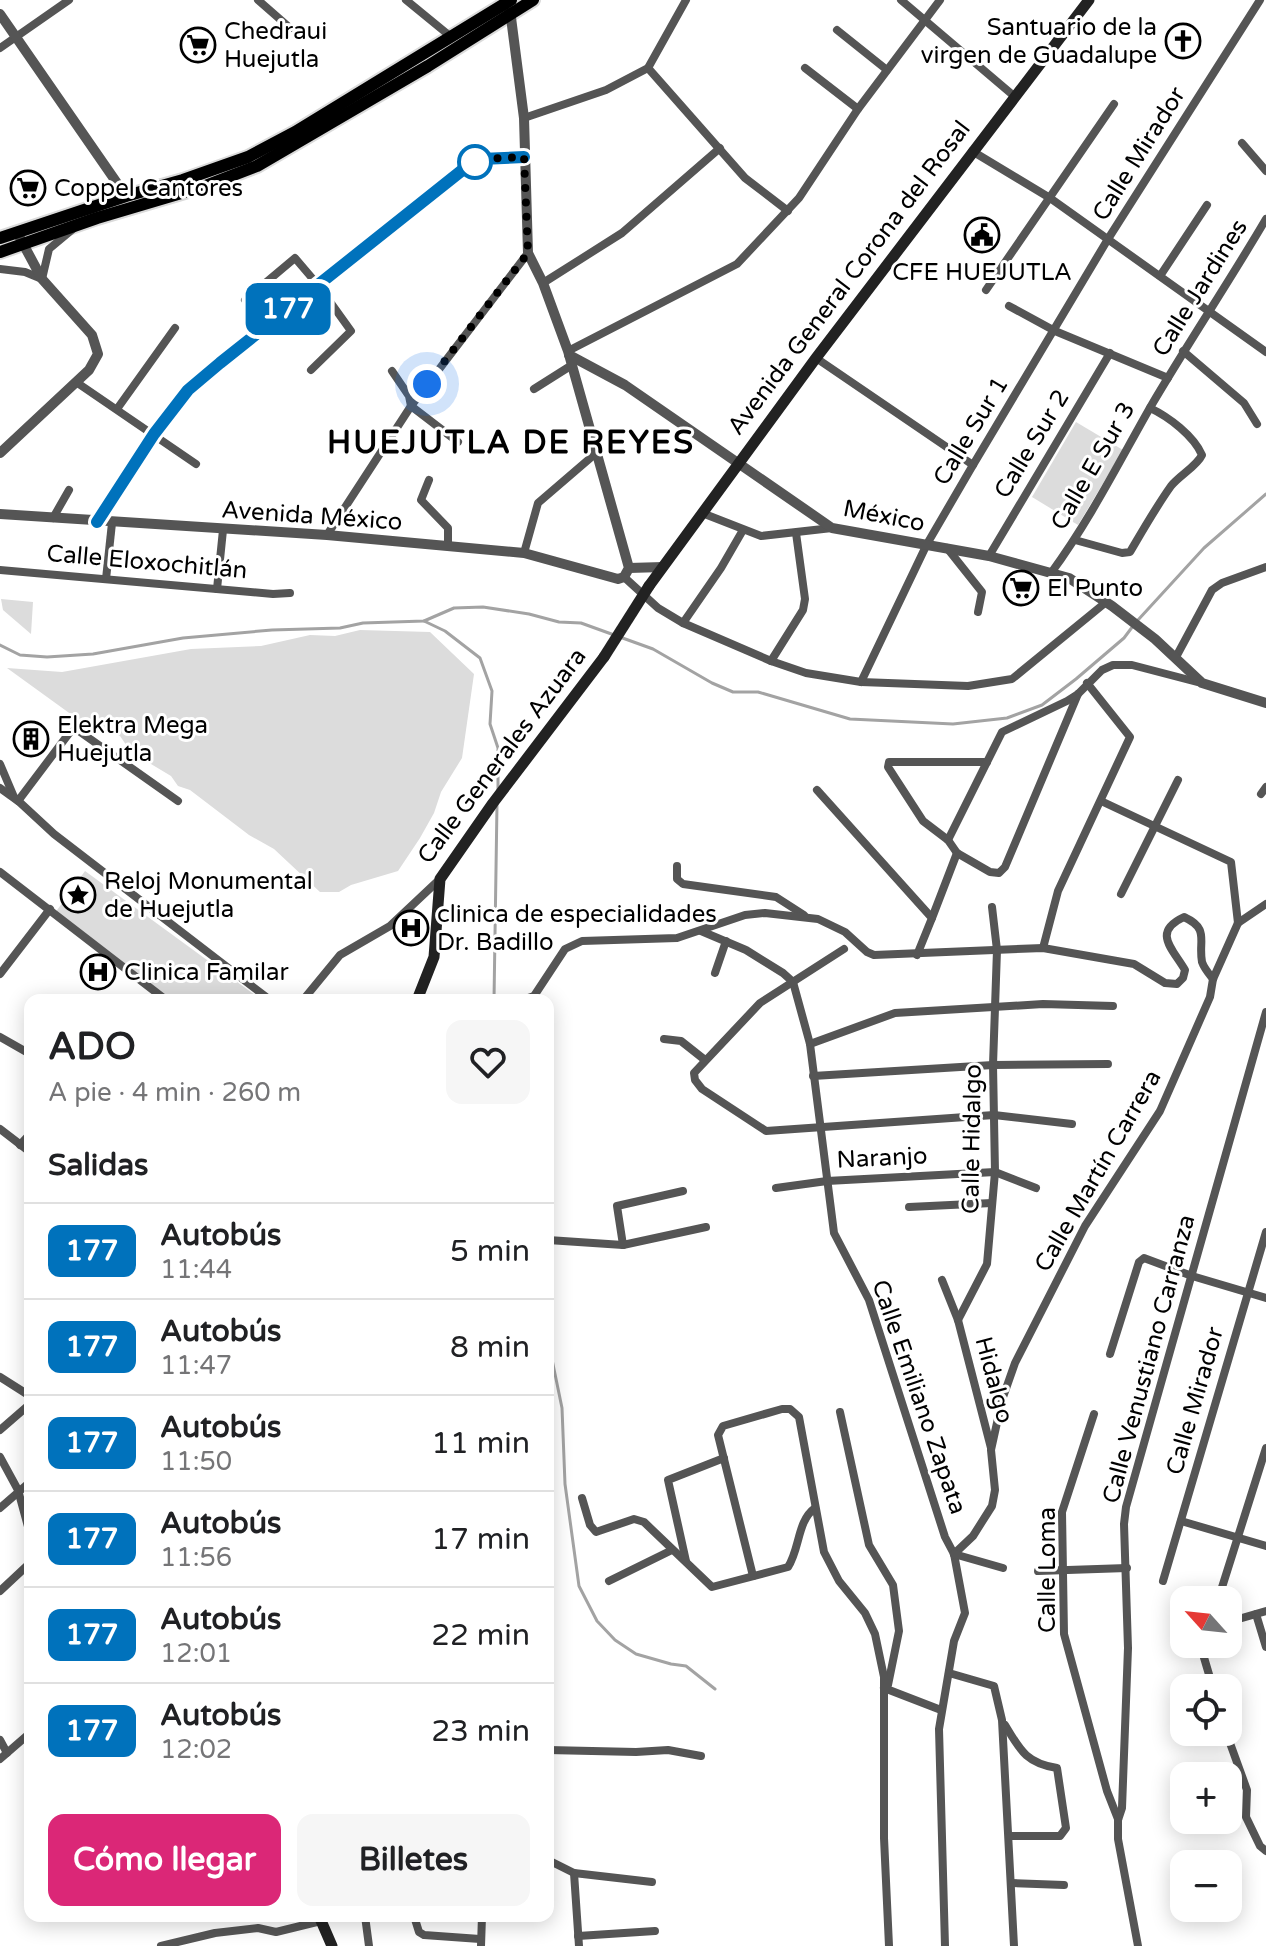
<!DOCTYPE html>
<html lang="es">
<head>
<meta charset="utf-8">
<style>
	body { margin:0; font-family:"Varela Round",sans-serif; background:#f6f6f6; color:#202124; height:100vh; display:flex; flex-direction:column; font-size:30px; white-space:nowrap }
	* { box-sizing:border-box; margin:0 }
	p { font-size:26px; color:#757577 }
	.icon { flex:none; width:44px; height:44px; fill:none; stroke:currentColor; stroke-width:2; stroke-linecap:round; stroke-linejoin:round }
	.map { position:relative; flex:1; overflow:hidden }
	.sheet { position:absolute; left:24px; top:994px; width:530px; height:928px; display:flex; flex-direction:column; background:#fff; border-radius:16px; box-shadow:0 4px 20px #0003 }
	.sheet>* { flex:none }
	.badge { padding:0 16px; border-radius:12px; font-size:28px; line-height:52px }
	.needle { width:52px; rotate:297deg }
	.tools { position:absolute; left:1170px; top:1586px; display:grid; gap:16px }
	.tools a { display:grid; place-items:center; width:72px; height:72px; border-radius:16px; background:#fff; box-shadow:0 4px 20px #0003; font-size:40px }
	.you { position:absolute; width:40px; height:40px; margin:-20px; border:6px solid #fff; border-radius:50%; background:#1a73e8; box-shadow:0 0 0 12px #1a73e833 }
	.map>.badge { position:absolute; translate:-50% -50%; box-shadow:0 0 0 4px #fff }
	h2 { padding:0 24px; font-size:30px; line-height:72px }
	.round { display:grid; place-items:center; flex:none; width:84px; height:84px; border-radius:16px; background:#f6f6f6 }
	.summary { display:flex; align-items:center; justify-content:space-between; height:136px; padding:0 24px }
	h1 { font-size:38px; font-weight:700; line-height:60px }
	.cta { display:flex; gap:16px; margin-top:auto; padding:16px 24px }
	.cta a { flex:1; height:92px; border-radius:16px; background:#db2777; color:#fff; font-size:32px; font-weight:700; line-height:92px; text-align:center }
	.cta a+a { background:#f6f6f6; color:#202124 }
	ul { padding:0; list-style:none }
	li { display:flex; align-items:center; gap:24px; height:96px; padding:0 24px; border-top:2px solid #e0e0e0 }
	li div { flex:1 }
	li b { display:block; font-size:30px }
	li em { font-style:normal }
	li .badge { min-width:88px; font-weight:700; text-align:center }
	.map>svg:first-child { display:block }
	.green { fill:#dcdcdc }
	.lines { fill:none; stroke-linecap:round; stroke-linejoin:round }
	.stream { stroke:#a3a3a3; stroke-width:3 }
	.primary-casing { stroke:#dbdbdb; stroke-width:16 }
	.minor { stroke:#555; stroke-width:8 }
	.tertiary { stroke:#555; stroke-width:10 }
	.secondary { stroke:#222; stroke-width:11 }
	.primary { stroke:#000; stroke-width:12 }
	.secondary-bridge { stroke:#222; stroke-width:11 }
	.line-casing { stroke:#fff; stroke-width:18 }
	.line { stroke:#0072bc; stroke-width:12 }
	.walk { stroke:#000; stroke-width:8; stroke-dasharray:0 14.4 }
	.stop-dot { fill:#fff; stroke:#0072bc; stroke-width:4 }
	.labels { text-anchor:middle; dominant-baseline:central; stroke-width:6; stroke-linejoin:round; paint-order:stroke }
	.poi-label { font-size:24px; fill:#000; stroke:#fff; text-anchor:start }
	.street-label { font-size:24px; fill:#000; stroke:#fff }
	.district-label { font-size:32px; font-weight:bold; letter-spacing:2px; fill:#000; stroke:#fff }
</style>
</head>
<body>
<div class="map">
<svg width="1266" height="1946" viewBox="0 0 1266 1946">
	<rect width="100%" height="100%" fill="#fff"/>
	<g class="green">
		<polygon points="1076,422 1123,450 1078,525 1032,497"/>
		<polygon points="1,599 33,602 31,634 3,610"/>
		<polygon points="360,630 430,632 474,674 462,758 441,792 434,813 420,838 398,871 351,885 339,892 320,892 274,849 249,835 190,790 178,786 171,776 131,752 120,736 83,723 7,668 62,672 191,649 261,646 310,635 335,636"/>
		<polygon points="85,871 262,1000 172,1000 55,913"/>
	</g>
	<g class="lines">
		<g class="stream">
			<polyline points="1138,620 1204,548 1266,494"/>
			<polyline points="424,621 445,631 480,658 492,691 490,724 498,748 498,792"/>
			<polyline points="0,645 20,655 47,657 93,654 183,638 272,630 340,628 363,623 424,621 454,608 483,607 529,614 559,622 581,623 653,649 712,683 733,692 758,692 850,719 953,724 1007,718 1042,705 1076,679 1124,638 1133,626"/>
			<polyline points="494,1000 497,804"/>
			<polyline points="548,1340 562,1408 565,1484 579,1586 597,1621 615,1640 636,1654 671,1664 686,1666 715,1689"/>
		</g>
		<g class="primary-casing">
			<g id="primary">
				<polyline points="0,238 126,196 183,180 248,157 295,132 511,0"/>
				<polyline points="0,252 97,218 205,186 257,166 428,66 533,0"/>
			</g>
		</g>
		<g class="minor">
			<polyline points="258,0 290,28"/>
			<polyline points="406,0 450,36"/>
			<polyline points="901,0 1014,96"/>
			<polyline points="837,30 887,70"/>
			<polyline points="0,48 69,0"/>
			<polyline points="648,68 745,178 788,211"/>
			<polyline points="805,68 858,109"/>
			<polyline points="524,118 606,90 648,68 686,0"/>
			<polyline points="1242,143 1266,171"/>
			<polyline points="972,151 1050,198 1266,352"/>
			<polyline points="0,269 25,272 42,279 49,249 73,229"/>
			<polyline points="1160,276 1207,205"/>
			<polyline points="543,283 622,233 720,148"/>
			<polyline points="986,290 1114,104"/>
			<polyline points="245,300 295,258 318,285 351,331 311,370"/>
			<polyline points="1009,306 1055,331 1168,378"/>
			<polyline points="568,351 737,264 799,198 858,109 940,0"/>
			<polyline points="1183,351 1244,403 1257,424"/>
			<polyline points="816,358 973,465"/>
			<polyline points="392,371 409,396 411,406 458,442"/>
			<polyline points="76,382 196,464"/>
			<polyline points="534,389 572,365"/>
			<polyline points="117,409 175,328"/>
			<polyline points="429,480 421,500 448,528 448,546"/>
			<polyline points="702,513 761,536 832,528"/>
			<polyline points="53,518 69,490"/>
			<path d="M97 522C136 463 166 410 220 363L470 164 481 159 524 157"/>
			<polyline points="327,535 411,406 528,253"/>
			<path d="M1075 540 1122 553 1130 552C1143 530 1156 507 1171 486 1180 475 1197 466 1202 455 1194 436 1169 417 1150 408"/>
			<polyline points="947,548 982,592 978,612"/>
			<polyline points="524,553 538,503 595,454"/>
			<polyline points="989,556 1110,353"/>
			<polyline points="0,570 273,594 290,593"/>
			<path d="M1051 573C1090 520 1119 462 1151 406 1188 343 1229 282 1266 219"/>
			<polyline points="624,577 658,608 683,623 771,661 806,673 861,682 968,686 1012,679 1105,603"/>
			<polyline points="106,579 112,523"/>
			<polyline points="217,589 223,530"/>
			<polyline points="683,623 721,568 743,530"/>
			<polyline points="1176,657 1212,590 1222,583 1266,567"/>
			<polyline points="771,661 803,610 805,599 796,533"/>
			<polyline points="861,682 927,544 973,465 1108,239 1260,0"/>
			<polyline points="987,762 889,762 888,767 923,821 948,840 957,853 990,872 999,873 1005,867 1078,694"/>
			<polyline points="0,764 14,797 54,834 270,1000"/>
			<polyline points="0,788 18,801 70,732 76,729 178,801"/>
			<polyline points="817,790 932,918 917,955"/>
			<polyline points="1261,794 1266,787"/>
			<polyline points="948,840 1002,732 1067,701 1078,694 1102,670 1113,665 1132,665 1201,683"/>
			<polyline points="677,866 677,879 683,884 776,897 804,915"/>
			<polyline points="0,872 166,1000"/>
			<polyline points="1121,894 1178,780"/>
			<polyline points="932,918 957,853"/>
			<polyline points="1238,923 1266,904"/>
			<polyline points="701,931 746,950 783,973 793,982 810,1044 834,1233 869,1300 945,1537 954,1554 965,1613 954,1641 939,1729 945,1946"/>
			<polyline points="1043,948 1058,891 1130,737 1087,683"/>
			<polyline points="844,949 760,1003 694,1073 695,1080 702,1089 766,1131 994,1115 1072,1124"/>
			<polyline points="715,973 726,941"/>
			<polyline points="0,974 50,909"/>
			<polyline points="303,1000 340,955 390,926 440,879"/>
			<path d="M522 1000 534 996 565 949 582 941 677 938 745 915 765 913 818 919 845 932 867 952 874 955 1043 948 1134 964 1165 983 1177 984 1183 978 1185 970C1172 948 1152 932 1184 917 1210 929 1198 940 1202 962 1204 968 1209 974 1213 979"/>
			<polyline points="0,1037 30,1054"/>
			<polyline points="664,1039 681,1041 705,1060"/>
			<polyline points="810,1044 895,1013 1043,1004 1113,1006"/>
			<polyline points="813,1076 993,1065 1108,1064"/>
			<polyline points="0,1129 30,1152"/>
			<polyline points="20,1145 30,1134"/>
			<polyline points="776,1188 827,1181 995,1172 1036,1188"/>
			<polyline points="909,1207 992,1203"/>
			<polyline points="548,1240 623,1245 706,1227"/>
			<polyline points="623,1245 617,1206 683,1191"/>
			<polyline points="942,1280 958,1320 991,1448"/>
			<polyline points="958,1320 987,1264 995,1172 993,1065 997,950 992,907"/>
			<polyline points="1110,1354 1139,1262 1144,1258 1192,1276 1266,1298"/>
			<polyline points="0,1377 30,1396"/>
			<polyline points="840,1412 869,1545 893,1585 899,1631 888,1685 884,1688 941,1710"/>
			<polyline points="1094,1414 1062,1512 1064,1634 1107,1791 1118,1819"/>
			<polyline points="0,1430 30,1404"/>
			<polyline points="0,1457 18,1490 30,1534"/>
			<path d="M582 1498 590 1525 596 1532 634 1519 644 1522 712 1587 788 1567C800 1549 797 1521 815 1508"/>
			<polyline points="0,1508 30,1482"/>
			<polyline points="1181,1521 1266,1546"/>
			<polyline points="954,1554 973,1536 992,1506 995,1490 991,1450 1002,1400 1015,1363 1085,1226 1160,1111 1210,997 1213,979 1238,923 1231,862 1101,801"/>
			<polyline points="954,1554 1003,1568"/>
			<polyline points="686,1561 668,1480 724,1458"/>
			<polyline points="1038,1571 1127,1568"/>
			<polyline points="753,1576 718,1435 723,1426 782,1409 790,1409 799,1417 824,1552 839,1581 865,1613 875,1634 884,1677 884,1838 889,1946"/>
			<polyline points="609,1581 672,1550"/>
			<polyline points="1163,1581 1266,1232"/>
			<polyline points="0,1591 30,1563"/>
			<polyline points="1218,1600 1266,1448"/>
			<polyline points="1256,1614 1266,1647"/>
			<polyline points="1228,1622 1266,1611"/>
			<polyline points="1200,1644 1213,1688"/>
			<polyline points="949,1673 994,1686 1002,1720 1014,1946"/>
			<path d="M1005 1725C1020 1750 1026 1763 1057 1768L1066 1828 1060 1836H1010"/>
			<polyline points="1226,1732 1247,1790 1246,1817 1260,1846 1266,1851"/>
			<polyline points="0,1740 7,1753"/>
			<polyline points="548,1750 636,1752 668,1750 701,1756"/>
			<polyline points="0,1759 30,1733"/>
			<polyline points="548,1860 574,1873 652,1882"/>
			<polyline points="574,1873 579,1946"/>
			<polyline points="1012,1883 1064,1885"/>
			<polyline points="365,1916 369,1946"/>
			<polyline points="414,1916 419,1932 424,1935 480,1939"/>
			<polyline points="578,1936 655,1931"/>
			<polyline points="161,1946 215,1933 258,1928 276,1932 321,1921"/>
			<polyline points="481,1946 482,1916"/>
			<polyline points="1138,1946 1118,1839 1118,1820 1122,1808 1128,1648 1124,1524 1126,1507 1266,1012"/>
		</g>
		<g class="tertiary">
			<polyline points="0,14 126,196"/>
			<polyline points="569,355 625,385 832,528 989,556 1069,578 1112,606 1155,639 1202,683 1266,703"/>
			<polyline points="0,453 89,370 98,354 92,335 42,279 20,238"/>
			<polyline points="0,514 327,535 524,553 618,579 624,577 629,568 568,351 543,283 528,253 524,118 510,10"/>
			<polyline points="629,568 663,567"/>
		</g>
		<g class="secondary">
			<polyline points="649,586 816,358 1089,0"/>
			<polyline points="417,1000 434,957 440,879 493,803 604,657"/>
			<polyline points="319,1916 332,1946"/>
		</g>
		<use href="#primary" class="primary"/>
		<polyline class="secondary-bridge" points="604,657 649,586"/>
	</g>
	<g class="lines">
		<g class="line-casing">
			<polyline id="line" points="97,522 154,434 188,390 220,363 470,164 481,159 524,157"/>
		</g>
		<use href="#line" class="line"/>
		<polyline class="walk" points="427,384 528,253 524,157 481,159 470,164 475,162"/>
	</g>
	<defs>
		<g id="church-ring" transform="scale(1.8)"><circle r="9.5" fill="#fff" stroke="#000" stroke-width="1.5"/><path d="M-1.2-6h2.4v3.5h3.3v2.4h-3.3V6h-2.4V-.1h-3.3v-2.4h3.3Z" fill="#000"/></g>
		<g id="supermarket-ring" transform="scale(1.8)"><circle r="9.5" fill="#fff" stroke="#000" stroke-width="1.5"/><path d="M-6-5.5h2.5l.6 2H6L4.5 2H-2.5L-4.4-4H-6ZM-1.5 3.2a1.3 1.3 0 1 0 .1 0ZM3 3.2a1.3 1.3 0 1 0 .1 0Z" fill="#000"/></g>
		<g id="civic-ring" transform="scale(1.8)"><circle r="9.5" fill="#fff" stroke="#000" stroke-width="1.5"/><path d="M-.6-6.5H3V-4.5H.6V-3L4-1V1h2V6H-6V1h2V-1L-.6-3ZM-1.2 2.5V6h2.4V2.5Z" fill="#000"/></g>
		<g id="building-ring" transform="scale(1.8)"><circle r="9.5" fill="#fff" stroke="#000" stroke-width="1.5"/><path d="M-4-6H4V6H1V3H-1V6H-4ZM-2.5-4.3h1.7v1.8h-1.7ZM.8-4.3h1.7v1.8H.8ZM-2.5-1h1.7V.8h-1.7ZM.8-1h1.7V.8H.8Z" fill="#000"/></g>
		<g id="sight-ring" transform="scale(1.8)"><circle r="9.5" fill="#fff" stroke="#000" stroke-width="1.5"/><path d="M0-6L1.8-2.2L6-1.7L2.9 1.2L3.7 5.4L0 3.3L-3.7 5.4L-2.9 1.2L-6-1.7L-1.8-2.2Z" fill="#000"/></g>
		<g id="hospital-ring" transform="scale(1.8)"><circle r="9.5" fill="#fff" stroke="#000" stroke-width="1.5"/><path d="M-5-5h3v3.5h4V-5h3V5h-3V1.5h-4V5h-3Z" fill="#000"/></g>
	</defs>
	<g fill-rule="evenodd">
		<use href="#church-ring" x="1183" y="41"/>
		<use href="#supermarket-ring" x="198" y="45"/>
		<use href="#supermarket-ring" x="28" y="188"/>
		<use href="#civic-ring" x="982" y="235"/>
		<use href="#supermarket-ring" x="1021" y="588"/>
		<use href="#building-ring" x="31" y="739"/>
		<use href="#sight-ring" x="78" y="895"/>
		<use href="#hospital-ring" x="411" y="928"/>
		<use href="#hospital-ring" x="98" y="972"/>
	</g>
	<circle class="stop-dot" cx="475" cy="162" r="16"/>
	<g class="labels">
		<g class="poi-label">
			<text x="1157" y="27" text-anchor="end">Santuario de la<tspan x="1157" dy="28">virgen de Guadalupe</tspan></text>
			<text x="224" y="31">Chedraui<tspan x="224" dy="28">Huejutla</tspan></text>
			<text x="54" y="188">Coppel Cantores</text>
			<text x="982" y="272" text-anchor="middle">CFE HUEJUTLA</text>
			<text x="1047" y="588">El Punto</text>
			<text x="57" y="725">Elektra Mega<tspan x="57" dy="28">Huejutla</tspan></text>
			<text x="104" y="881">Reloj Monumental<tspan x="104" dy="28">de Huejutla</tspan></text>
			<text x="437" y="914">clinica de especialidades<tspan x="437" dy="28">Dr. Badillo</tspan></text>
			<text x="124" y="972">Clinica Familar</text>
		</g>
		<g class="street-label">
			<text transform="translate(1139 154) rotate(-58)">Calle Mirador</text>
			<text transform="translate(849 278) rotate(-53)">Avenida General Corona del Rosal</text>
			<text transform="translate(1200 288) rotate(-58)">Calle Jardines</text>
			<text transform="translate(971 431) rotate(-59)">Calle Sur 1</text>
			<text transform="translate(1032 444) rotate(-59)">Calle Sur 2</text>
			<text transform="translate(1093 466) rotate(-60)">Calle E Sur 3</text>
			<text transform="translate(312 516) rotate(4)">Avenida México</text>
			<text transform="translate(884 516) rotate(11)">México</text>
			<text transform="translate(147 562) rotate(5)">Calle Eloxochitlán</text>
			<text transform="translate(502 756) rotate(-53)">Calle Generales Azuara</text>
			<text transform="translate(972 1139) rotate(-89)">Calle Hidalgo</text>
			<text transform="translate(882 1158) rotate(-3)">Naranjo</text>
			<text transform="translate(1098 1171) rotate(-60)">Calle Martín Carrera</text>
			<text transform="translate(1149 1359) rotate(-75)">Calle Venustiano Carranza</text>
			<text transform="translate(994 1380) rotate(75)">Hidalgo</text>
			<text transform="translate(919 1397) rotate(71)">Calle Emiliano Zapata</text>
			<text transform="translate(1195 1401) rotate(-74)">Calle Mirador</text>
			<text transform="translate(1047 1570) rotate(-90)">Calle Loma</text>
		</g>
		<g class="district-label">
			<text x="511" y="443">HUEJUTLA DE REYES</text>
		</g>
	</g>
</svg>
<div class="tools">
<a><svg class="needle" viewBox="-14 -14 28 28"><path d="M0-13l5 13h-10z" fill="#e53935"/><path d="M0 13l5-13h-10z" fill="#757577"/></svg></a>
<a><svg class="icon" aria-label="locate" viewBox="0 0 24 24"><circle cx="12" cy="12" r="6"/><path d="M12 2v4M12 18v4M2 12h4M18 12h4"/></svg></a>
<a>+</a>
<a>−</a>
</div>
<div class="you" style="left:427px;top:384px"></div>
<b class="badge" style="left:288px;top:309px;background:#0072bc;color:#fff">177</b>
<section class="sheet">
<div class="summary"><div><h1>ADO</h1><p>A pie · 4 min · 260 m</p></div><a class="round"><svg class="icon" aria-label="heart" viewBox="0 0 24 24"><path d="M12 20l-8-8c-3-5 5-10 8-4 3-6 11-1 8 4z"/></svg></a></div>
<h2>Salidas</h2>
<ul>
<li><span class="badge" style="background:#0072bc;color:#fff">177</span><div><b>Autobús</b><p>11:44</p></div><em>5 min</em></li>
<li><span class="badge" style="background:#0072bc;color:#fff">177</span><div><b>Autobús</b><p>11:47</p></div><em>8 min</em></li>
<li><span class="badge" style="background:#0072bc;color:#fff">177</span><div><b>Autobús</b><p>11:50</p></div><em>11 min</em></li>
<li><span class="badge" style="background:#0072bc;color:#fff">177</span><div><b>Autobús</b><p>11:56</p></div><em>17 min</em></li>
<li><span class="badge" style="background:#0072bc;color:#fff">177</span><div><b>Autobús</b><p>12:01</p></div><em>22 min</em></li>
<li><span class="badge" style="background:#0072bc;color:#fff">177</span><div><b>Autobús</b><p>12:02</p></div><em>23 min</em></li>
</ul>
<div class="cta"><a>Cómo llegar</a><a>Billetes</a></div>
</section>
</div>
</body>
</html>
